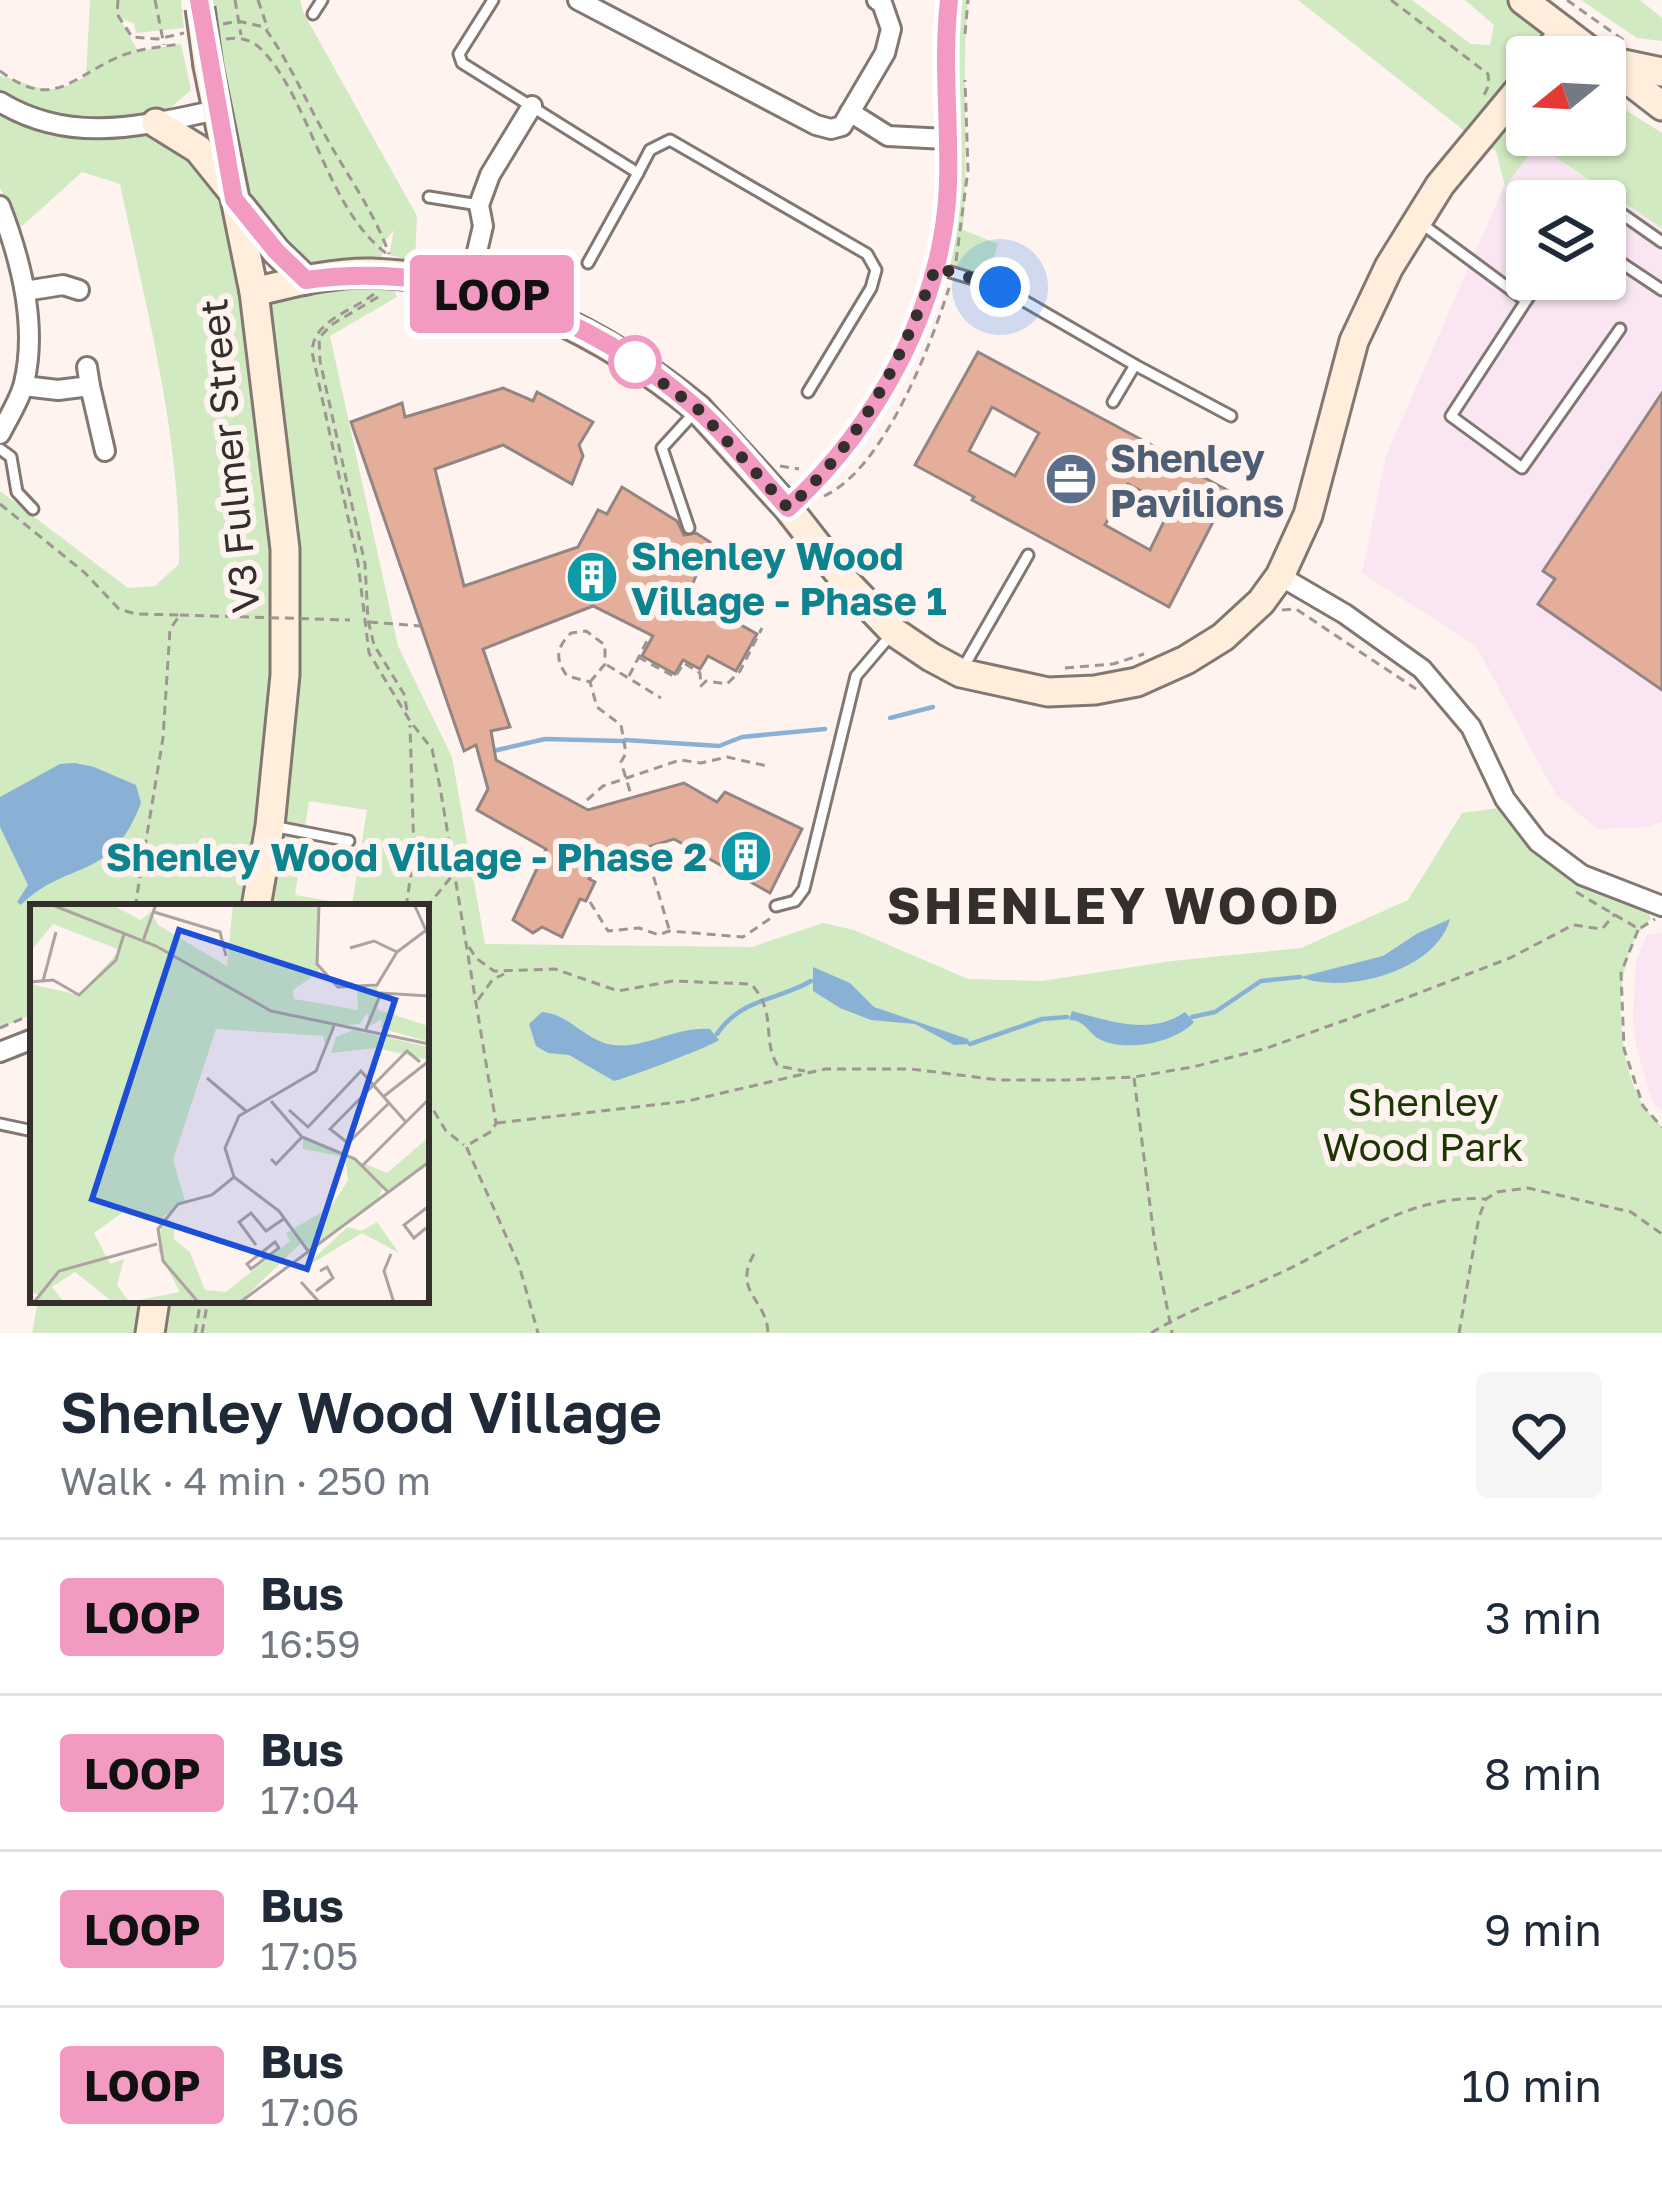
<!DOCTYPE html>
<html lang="en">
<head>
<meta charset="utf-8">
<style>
	body { margin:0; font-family:"Golos Text",sans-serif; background:#f6f6f7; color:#1f2937; height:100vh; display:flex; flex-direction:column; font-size:45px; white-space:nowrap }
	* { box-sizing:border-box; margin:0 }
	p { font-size:39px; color:#747a83 }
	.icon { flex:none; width:66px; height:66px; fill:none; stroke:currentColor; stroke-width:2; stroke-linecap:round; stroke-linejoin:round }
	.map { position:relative; height:1333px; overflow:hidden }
	.side { display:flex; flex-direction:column; background:#fff; flex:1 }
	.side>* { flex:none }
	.badge { padding:0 24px; border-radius:9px; font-size:42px; line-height:78px }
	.needle { width:78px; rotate:252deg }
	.tools { position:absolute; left:1506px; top:36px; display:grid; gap:24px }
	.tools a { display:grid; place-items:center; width:120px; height:120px; border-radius:12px; background:#fff; box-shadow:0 3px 9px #0004; font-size:60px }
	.you { position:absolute; width:60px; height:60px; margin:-30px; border:9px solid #fff; border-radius:50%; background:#1a73e8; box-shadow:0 0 0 18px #1a73e833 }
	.map>.badge { position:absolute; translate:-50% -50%; box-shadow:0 0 0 6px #fff }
	.round { display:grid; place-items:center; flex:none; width:126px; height:126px; border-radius:12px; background:#f6f6f7 }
	.overview { display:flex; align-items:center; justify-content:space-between; height:204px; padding:0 60px }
	h1 { font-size:57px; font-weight:600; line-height:90px }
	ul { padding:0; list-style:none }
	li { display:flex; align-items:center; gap:36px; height:156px; padding:0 60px; border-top:3px solid #e0e1e3 }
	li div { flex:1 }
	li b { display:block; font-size:45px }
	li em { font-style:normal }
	li .badge { min-width:132px; font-weight:700; text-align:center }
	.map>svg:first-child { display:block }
	.industrial { fill:#fae5f3; fill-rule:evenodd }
	.green { fill:#d1eac2; fill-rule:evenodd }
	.water { fill:#89b1d6 }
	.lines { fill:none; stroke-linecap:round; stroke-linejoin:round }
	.stream { stroke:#89b1d6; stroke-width:4.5 }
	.building { fill:#e5ae9b; stroke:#938682; stroke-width:3; fill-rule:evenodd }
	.lane-casing { stroke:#837772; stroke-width:15 }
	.street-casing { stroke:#837772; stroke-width:24 }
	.secondary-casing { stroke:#837772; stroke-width:33 }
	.path { stroke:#9e9692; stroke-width:3; stroke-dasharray:9 6; stroke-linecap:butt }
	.lane { stroke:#fff; stroke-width:9 }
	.street { stroke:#fff; stroke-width:18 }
	.secondary { stroke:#feeedb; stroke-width:27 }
	.secondary-bridge-casing { stroke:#837772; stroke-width:33; stroke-linecap:butt }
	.path-bridge { stroke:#9e9692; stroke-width:3; stroke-dasharray:9 6; stroke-linecap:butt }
	.secondary-bridge { stroke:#feeedb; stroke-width:27 }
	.line-casing { stroke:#fff; stroke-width:27 }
	.line { stroke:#f29ac2; stroke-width:18 }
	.walk { stroke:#342e2c; stroke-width:12; stroke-dasharray:0 21.6 }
	.stop-dot { fill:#fff; stroke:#f29ac2; stroke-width:6 }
	.labels { text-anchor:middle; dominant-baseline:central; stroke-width:12; stroke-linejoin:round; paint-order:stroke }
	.street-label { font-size:39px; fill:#342e2c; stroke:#fef3ef }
	.service-label { font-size:39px; font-weight:bold; fill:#4e5e75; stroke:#fef3ef; text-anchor:start }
	.culture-label { font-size:39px; font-weight:bold; fill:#0d838f; stroke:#fef3ef; text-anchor:start }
	.park-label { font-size:39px; fill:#1c3504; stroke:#fef3ef }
	.district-label { font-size:51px; font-weight:bold; letter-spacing:3px; fill:#342e2c; stroke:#fef3ef }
	.inset-road { fill:none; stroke:#ada4a1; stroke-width:3 }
	.view { fill:#1d4ed8; fill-opacity:0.15; stroke:#1d4ed8; stroke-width:6 }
	.inset-edge { fill:none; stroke:#342e2c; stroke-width:6 }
</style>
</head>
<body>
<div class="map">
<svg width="1662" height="1333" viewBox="0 0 1662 1333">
	<rect width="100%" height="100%" fill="#fef3ef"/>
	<g class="industrial">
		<path d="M1536 145 1662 228V822L1645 827 1598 829 1556 795 1476 646 1362 573 1386 456 1504 186ZM1527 201H1605V279H1527Z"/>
		<polygon points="1662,933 1662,1111 1652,1101 1637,1049 1633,1017 1636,961 1647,935"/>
	</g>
	<g class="green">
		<path d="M90 0H181L184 28 136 33 134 24 119 17 138 51 181 44 191 90 168 110 133 122 136 134 165 137 233 194 254 292 387 275 397 297 330 336 398 646 452 757 485 944 752 947 823 923 854 930 968 979 1042 981 1172 961 1301 948 1408 900 1462 813 1506 807 1581 880 1648 912 1651 919C1609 953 1615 1061 1643 1105 1648 1113 1656 1120 1662 1127V1333H150L155 1300H426V907H256L285 675 299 623 286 555 276 675 246 907H33V1014L0 1028V491L128 588 155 586 179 564C181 436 146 308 120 184L82 172 20 228 0 188V76C37 83 44 102 86 76ZM309 801 367 810 352 905 295 895Z"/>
		<path d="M213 0H300L303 12 417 216 415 262 389 255 394 230 383 243 381 263C357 263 319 270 298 257 235 219 220 69 213 0Z"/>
		<path d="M949 0H968C961 77 969 153 963 230L998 244 987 277 937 262Z"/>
		<polygon points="1298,0 1412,0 1471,44 1490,45 1494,25 1465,0 1523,0 1564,31 1544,57 1527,57 1527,135 1605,135 1605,97 1662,133 1662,228 1537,145 1505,186 1496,151 1476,140"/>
		<polygon points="1581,0 1640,0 1662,18 1662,41 1637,38"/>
		<polygon points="38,1300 143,1300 137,1333 32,1333"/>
	</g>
	<g class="water">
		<path d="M75 763 94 767 136 785 141 803C110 884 69 858 21 905L17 902 28 885 0 827V797L60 764Z"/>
		<path d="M1450 919C1436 971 1346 995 1300 977L1383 956 1418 933Z"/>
		<polygon points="813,967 850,983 874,1007 968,1039 970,1044 954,1045 915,1024 871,1020 840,1008 813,991"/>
		<path d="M1072 1011C1109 1021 1151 1036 1185 1012L1194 1022C1175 1043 1127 1052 1101 1040 1087 1033 1086 1020 1069 1020Z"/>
		<path d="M542 1012C570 1014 585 1041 613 1045 646 1049 676 1026 710 1029L719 1040C712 1046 625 1079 614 1081L569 1055 548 1053 536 1046 529 1024Z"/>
	</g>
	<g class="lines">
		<g class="stream">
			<polyline points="890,718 933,707"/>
			<polyline points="625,740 719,746 742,737 825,729"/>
			<polyline points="493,751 545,739 623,741"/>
			<polyline points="1192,1017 1215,1012 1261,981 1300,977"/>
			<path d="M717 1034C741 998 777 1001 811 981"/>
			<polyline points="970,1044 1042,1019 1067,1017"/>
		</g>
	</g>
	<g class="building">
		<path d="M978 352 1172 456 1170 459 1229 491 1169 607 972 500 974 497 915 465ZM992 407 1039 433 1015 476 969 451ZM1128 484 1171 507 1150 550 1105 525Z"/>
		<polygon points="503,388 533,401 537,392 593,422 579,445 583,456 572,484 503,445 435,469 464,586 578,547 598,510 607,514 622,487 677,521 684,535 696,533 710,542 688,595 757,634 736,671 708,656 700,669 683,660 675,674 642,656 653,636 593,606 483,649 510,727 491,731 496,760 588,810 684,783 717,802 725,792 802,829 770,893 674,839 599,862 589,879 595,882 586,901 580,899 562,937 542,927 533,933 513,920 546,849 477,810 488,789 476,745 464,751 351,422 402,403 405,417"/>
		<polygon points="1662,393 1662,690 1538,604 1555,579 1543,571"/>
	</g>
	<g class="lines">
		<g class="lane-casing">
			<g id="lane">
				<polyline points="493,0 459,54 462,63 638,173 650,150 670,140 867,254 876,270 871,288 808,392"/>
				<polyline points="313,14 322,0"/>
				<polyline points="429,197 479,205"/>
				<polyline points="1605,202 1662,242"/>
				<polyline points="1422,224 1526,301 1451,416 1522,468 1620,329"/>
				<polyline points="1605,252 1662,290"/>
				<polyline points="588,263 638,173"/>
				<polyline points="937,268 1000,287 1135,365 1113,402"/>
				<polyline points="1526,301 1541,279"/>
				<polyline points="1135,365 1231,416"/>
				<polyline points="0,449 11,457 17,492 33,509"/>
				<polyline points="689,528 662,448 694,413"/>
				<polyline points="963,668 1028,555"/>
				<polyline points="272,826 349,841"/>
				<polyline points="776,906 795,901 804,889 856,676 890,636"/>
				<polyline points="0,1124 33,1131"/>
			</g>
		</g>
		<g class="street-casing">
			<g id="street">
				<polyline points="578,0 816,125 831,129 842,126 885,53 891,29 882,3 877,0"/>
				<path d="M0 102C71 145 141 126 217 110"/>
				<polyline points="850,112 888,136 946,139"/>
				<path d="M0 206C21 260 38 324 24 383 20 400 8 418 0 434"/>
				<polyline points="469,286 483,226 479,205 490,175 532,106"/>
				<polyline points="25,291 63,285 79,290"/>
				<polyline points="24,386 58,390 90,386 87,367"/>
				<polyline points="90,386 105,451"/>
				<path d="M788 508C877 427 943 306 948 185 950 123 942 62 949 0"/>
				<polyline points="1280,576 1345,614 1422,669 1471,727 1505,799 1538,842 1582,875 1662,906"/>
				<polyline points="0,1052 33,1039"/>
			</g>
		</g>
		<g class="secondary-casing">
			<g id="secondary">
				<polyline points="1523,0 1598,57"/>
				<polyline points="1544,57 1564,31"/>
				<polyline points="1609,61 1662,72"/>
				<polyline points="1605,62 1662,106"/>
				<polyline points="208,66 254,292 285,549 285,675 270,826 256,907"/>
				<polyline points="156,123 198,149 231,190"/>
				<polyline points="241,207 276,251 306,280"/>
				<path d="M254 292C292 283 332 272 372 273 494 277 605 333 698 409L788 508 846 582 894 632 931 657 961 673 1048 692 1095 690 1137 682 1186 660 1223 637 1261 602 1280 576 1308 515 1354 341 1389 267 1440 185 1527 80"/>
				<polyline points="150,1333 155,1300"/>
			</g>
		</g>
		<g class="path">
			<polyline points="118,0 117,14 132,37 157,39 184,33"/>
			<polyline points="155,0 164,45"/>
			<polyline points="235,0 241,35"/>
			<polyline points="258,0 268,29"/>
			<polyline points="1391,0 1488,74 1489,85 1483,97"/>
			<polyline points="1567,0 1626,42"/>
			<path d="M223 24 238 21 264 27C291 64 307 104 330 144 351 181 375 214 389 254"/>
			<polyline points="965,34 968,0"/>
			<path d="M226 39C239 37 251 39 261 49 310 98 326 208 386 253"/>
			<path d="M0 71C51 109 68 81 114 59 134 49 159 47 181 44"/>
			<polyline points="956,261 968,170 965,80"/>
			<path d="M374 294C353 311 313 320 312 352L358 563 369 653 410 721 432 749 440 787 496 1123 492 1131 466 1146 519 1265 538 1333"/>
			<polyline points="378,297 331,325 319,338 320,361 365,564 368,620 374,645 404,694 408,716"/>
			<polyline points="780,466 799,469"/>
			<path d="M824 496C884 469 930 347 949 288"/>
			<polyline points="0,504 85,573 119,609 136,614 180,615 170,629 163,738 135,907"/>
			<polyline points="1282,610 1296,609 1416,689"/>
			<polyline points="369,622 421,626"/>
			<polyline points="638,657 675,677 684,663 700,673 701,686 706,681 727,684 740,671 762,628"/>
			<polyline points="607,665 661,698"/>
			<polyline points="1065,668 1113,664 1144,654"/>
			<polyline points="629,676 650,635"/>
			<path d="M590 682 605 664V645L586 631 571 633C557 647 554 658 567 676L590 682 597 707 621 725 626 753 621 762 632 798"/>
			<polyline points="587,800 603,786 680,760 701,763 727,757 767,766"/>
			<polyline points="645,848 669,929"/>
			<polyline points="1576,892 1639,929 1655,919"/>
			<polyline points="590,902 608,931 639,928 659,935 669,931 743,937 771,918"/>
			<polyline points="406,907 414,854 410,725"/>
			<polyline points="426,908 452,876"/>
			<polyline points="1638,930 1621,973 1624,1049 1643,1106 1662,1127"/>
			<path d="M469 947 476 958 494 971 555 969 618 991 673 981 751 984C778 1013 761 1040 778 1066L805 1071"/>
			<polyline points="478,1000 493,979 504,974"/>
			<polyline points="0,1028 33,1014"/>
			<polyline points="1134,1078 1155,1245 1172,1333"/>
			<polyline points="426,1098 446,1131 464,1145"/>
			<polyline points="497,1123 688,1101 825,1069 911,1069 999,1080 1067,1080 1134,1077 1193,1067 1267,1048 1385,1006 1510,958 1573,925 1602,929 1615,914"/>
			<path d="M754 1254C732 1292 767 1299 768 1333"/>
			<polyline points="195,1333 201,1300"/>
			<polyline points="202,1333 208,1300"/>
			<path d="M1151 1333C1192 1308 1235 1294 1278 1274 1345 1243 1410 1193 1486 1199"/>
			<polyline points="1459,1333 1479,1217 1486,1199 1497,1192 1528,1188 1631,1212 1662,1234"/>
		</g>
		<use href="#lane" class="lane"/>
		<use href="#street" class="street"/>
		<use href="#secondary" class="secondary"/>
		<g class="secondary-bridge-casing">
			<polyline id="secondary-bridge" points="200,8 208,66"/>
		</g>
		<polyline class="path-bridge" points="180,615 350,620"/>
		<use href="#secondary-bridge" class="secondary-bridge"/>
	</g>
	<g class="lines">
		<g class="line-casing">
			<path id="line" d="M199 0 234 199 276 251 306 280C447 260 589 314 695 407 729 437 757 474 788 508 877 427 943 306 948 185 950 123 942 62 949 0"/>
		</g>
		<use href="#line" class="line"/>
		<path class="walk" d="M635 362 623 354 698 409 788 508C864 439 900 361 936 267L1000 287"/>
	</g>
	<defs>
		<g id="office-disc" transform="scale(2.7)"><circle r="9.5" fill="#5c6f8a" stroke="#fef3ef"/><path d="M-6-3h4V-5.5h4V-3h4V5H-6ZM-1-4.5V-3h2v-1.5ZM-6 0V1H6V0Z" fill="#fff"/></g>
		<g id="building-disc" transform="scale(2.7)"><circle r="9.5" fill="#0f9aa8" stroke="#fef3ef"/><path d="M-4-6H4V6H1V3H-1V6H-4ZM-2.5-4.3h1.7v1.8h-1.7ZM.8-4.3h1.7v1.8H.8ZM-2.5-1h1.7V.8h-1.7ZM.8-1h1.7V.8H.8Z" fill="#fff"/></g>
	</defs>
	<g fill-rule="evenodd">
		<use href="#office-disc" x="1071" y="479"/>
		<use href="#building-disc" x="592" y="577"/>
		<use href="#building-disc" x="746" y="856"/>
	</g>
	<circle class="stop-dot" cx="635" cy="362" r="24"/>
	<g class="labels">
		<g class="street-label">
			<text transform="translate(229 456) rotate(-96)">V3 Fulmer Street</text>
		</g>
		<g class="service-label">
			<text x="1110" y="457">Shenley<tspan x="1110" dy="45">Pavilions</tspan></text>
		</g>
		<g class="culture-label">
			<text x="631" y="555">Shenley Wood<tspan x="631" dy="45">Village - Phase 1</tspan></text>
			<text x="707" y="856" text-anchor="end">Shenley Wood Village - Phase 2</text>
		</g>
		<g class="park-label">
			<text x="1423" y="1101">Shenley<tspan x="1423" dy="45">Wood Park</tspan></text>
		</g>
		<g class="district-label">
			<text x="1114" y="904">SHENLEY WOOD</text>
		</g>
	</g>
	<g transform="translate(30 904)">
		<rect width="399" height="399" fill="#fef3ef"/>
		<path d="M0 0H80L111 16 121 7 128 21 197 62 203 0H289V68L263 86 264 95 328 106 327 87 347 82 348 106 399 122V138L351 124 352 115 340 122 337 109 330 120 304 122 296 145 293 132 186 125 143 256 155 297 133 313 145 319 144 335 160 348 175 386 196 388 260 337 256 329 301 303 318 276 315 253 273 245V234L357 269 399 233V258L359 289 353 283 347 298 278 347 271 339 209 399H84L45 368 22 383 35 399H0L9 390 0 389V80L49 91 90 46 23 20 0 48ZM99 304 132 315 128 346 150 388 99 398 87 381 94 355 80 360 64 329ZM323 126 399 143V156L347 144 301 149 306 133ZM347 318 369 349 332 329 271 366 315 326 267 367 318 323 331 327Z" fill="#d1eac2" fill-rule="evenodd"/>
		<path class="inset-road" d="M20 0 126 42 241 107 399 140M289 0 287 60 308 83 347 81 367 48 395 27M384 0 399 33M124 8 190 28 196 52M113 37 126 0M320 44 344 37 367 48M13 77 26 28M0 78 23 76 49 91 86 56 94 30M336 125 351 89 399 92M177 174 216 207M353 193 399 157M241 197 272 233 325 255 359 289M359 199 318 239 300 225 377 147 390 158M259 206 278 223 331 167 375 217M241 255 246 260 272 233M333 261 399 195M396 324 384 334 374 321 399 302M245 338 249 344 221 365 217 360ZM226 341 209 318 221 309 236 327 255 314M278 347 249 307 204 273 195 244 209 212 286 167 304 122M361 350 354 367 364 399M286 387 303 374 297 363 290 367M5 397 29 367 127 340M289 398 271 378 290 399M169 399 133 357 128 325 148 300 182 291 204 273M209 399 399 258"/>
		<path class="view" d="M149 26 365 96 277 365 62 295Z"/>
		<rect width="399" height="399" class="inset-edge"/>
	</g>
</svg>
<div class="tools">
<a><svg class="needle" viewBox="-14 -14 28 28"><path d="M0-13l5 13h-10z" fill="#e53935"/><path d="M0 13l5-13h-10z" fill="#747a83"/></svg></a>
<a><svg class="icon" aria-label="layers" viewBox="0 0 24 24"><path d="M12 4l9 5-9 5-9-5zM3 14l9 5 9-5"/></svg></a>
</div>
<div class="you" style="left:1000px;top:287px"></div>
<b class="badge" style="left:492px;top:294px;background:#f29ac2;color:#111">LOOP</b>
</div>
<section class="side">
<div class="overview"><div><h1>Shenley Wood Village</h1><p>Walk · 4 min · 250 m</p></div><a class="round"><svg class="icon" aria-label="heart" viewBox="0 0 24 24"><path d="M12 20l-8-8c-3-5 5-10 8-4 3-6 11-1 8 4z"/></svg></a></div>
<ul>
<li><span class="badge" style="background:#f29ac2;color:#111">LOOP</span><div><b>Bus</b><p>16:59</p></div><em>3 min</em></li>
<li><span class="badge" style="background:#f29ac2;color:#111">LOOP</span><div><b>Bus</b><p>17:04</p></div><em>8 min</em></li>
<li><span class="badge" style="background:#f29ac2;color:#111">LOOP</span><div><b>Bus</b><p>17:05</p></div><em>9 min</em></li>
<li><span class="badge" style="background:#f29ac2;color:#111">LOOP</span><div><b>Bus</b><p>17:06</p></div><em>10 min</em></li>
</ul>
</section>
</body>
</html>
